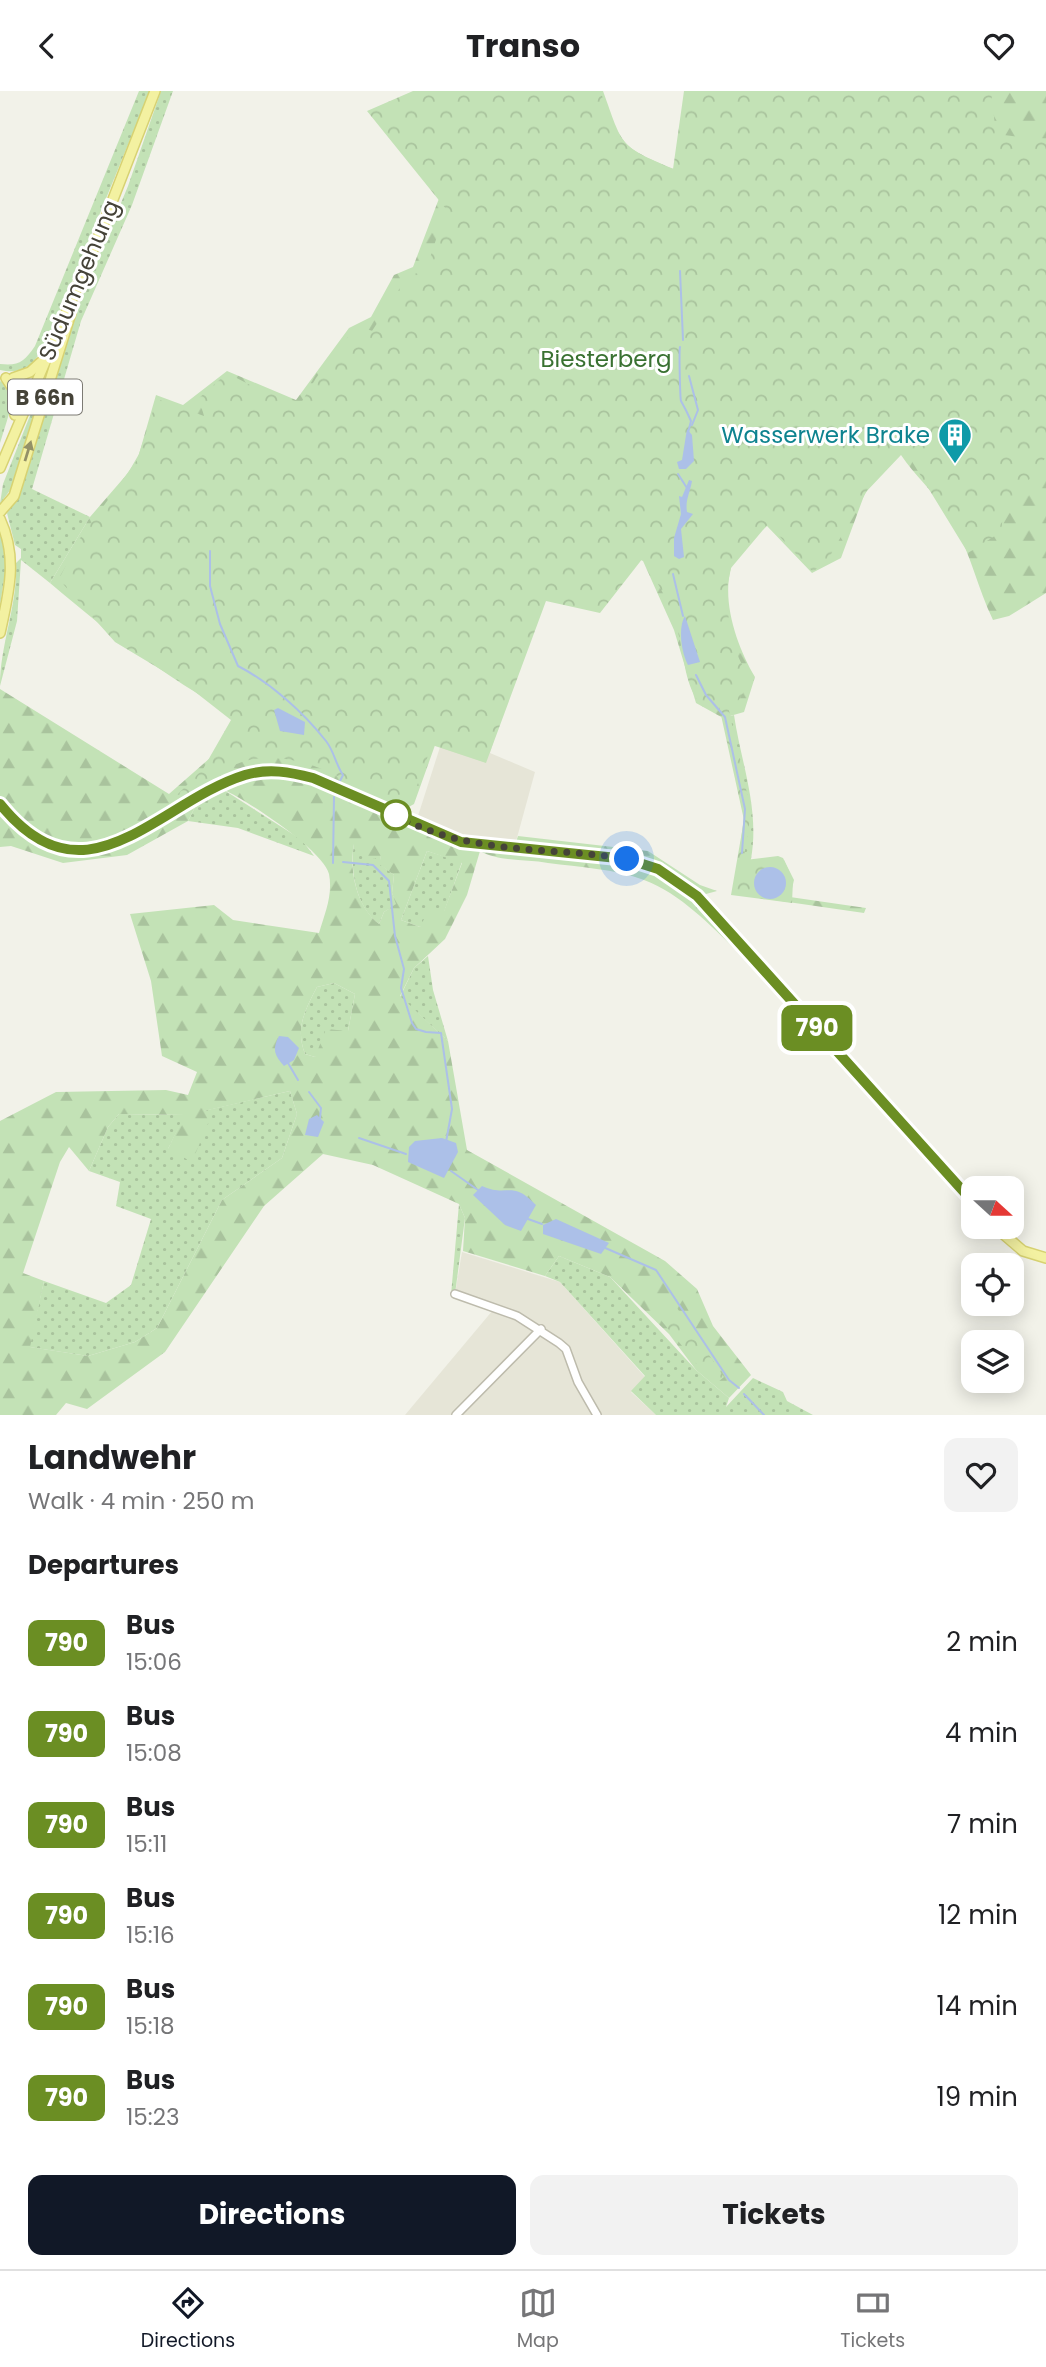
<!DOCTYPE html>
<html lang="en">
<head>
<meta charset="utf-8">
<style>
	body { margin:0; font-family:Poppins,sans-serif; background:#f2f2f2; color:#202124; height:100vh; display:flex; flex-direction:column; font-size:26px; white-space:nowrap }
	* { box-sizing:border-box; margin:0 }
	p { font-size:23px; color:#757577 }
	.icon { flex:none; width:38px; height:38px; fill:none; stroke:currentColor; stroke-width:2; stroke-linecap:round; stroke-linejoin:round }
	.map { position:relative; height:1324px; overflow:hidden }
	.sheet { display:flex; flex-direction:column; background:#fff; flex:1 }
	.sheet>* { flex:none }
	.badge { padding:0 14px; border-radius:10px; font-size:24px; line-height:46px }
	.needle { width:46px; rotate:111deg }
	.tools { position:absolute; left:961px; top:1085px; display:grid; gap:14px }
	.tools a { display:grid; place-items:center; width:63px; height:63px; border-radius:14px; background:#fff; box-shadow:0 4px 18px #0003; font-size:35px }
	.you { position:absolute; width:35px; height:35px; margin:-18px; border:5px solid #fff; border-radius:50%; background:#1a73e8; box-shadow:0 0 0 10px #1a73e833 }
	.map>.badge { position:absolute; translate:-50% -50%; box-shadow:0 0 0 4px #fff }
	h2 { padding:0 28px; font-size:26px; line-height:63px }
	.round { display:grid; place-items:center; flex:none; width:74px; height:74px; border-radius:14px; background:#f2f2f2 }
	.head { display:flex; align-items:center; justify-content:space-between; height:119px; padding:0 28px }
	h1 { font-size:33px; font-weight:700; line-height:52px }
	.action { display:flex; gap:14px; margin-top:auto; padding:14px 28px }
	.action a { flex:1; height:80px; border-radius:14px; background:#111827; color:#fff; font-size:28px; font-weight:700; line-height:80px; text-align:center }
	.action a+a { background:#f2f2f2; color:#202124 }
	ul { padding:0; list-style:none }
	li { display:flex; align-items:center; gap:21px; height:91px; padding:0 28px }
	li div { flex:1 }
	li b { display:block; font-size:26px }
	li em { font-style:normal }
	li .badge { min-width:77px; font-weight:700; text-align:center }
	header { display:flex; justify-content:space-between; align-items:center; height:91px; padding:0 28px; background:#fff; font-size:32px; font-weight:700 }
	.tab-bar { display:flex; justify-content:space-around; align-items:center; height:98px; border-top:2px solid #e0e0e0; background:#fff; font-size:19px; color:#757577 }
	.tab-bar a { display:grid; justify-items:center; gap:4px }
	.tab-bar .selected { color:#111827 }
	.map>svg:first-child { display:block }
	.residential { fill:#e6e5d7 }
	.grass { fill:url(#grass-dots) }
	.forest { fill:url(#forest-firs); fill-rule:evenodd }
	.park { fill:url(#park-crowns) }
	.water { fill:#acc0e8 }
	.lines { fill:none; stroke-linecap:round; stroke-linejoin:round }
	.stream { stroke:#acc0e8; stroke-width:2 }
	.minor-casing { stroke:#bdbbac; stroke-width:10 }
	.major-casing { stroke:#d7d272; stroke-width:12 }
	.minor { stroke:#fff; stroke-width:7 }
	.major { stroke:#f3f1a1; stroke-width:9 }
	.oneway { fill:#939167 }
	.line-casing { stroke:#fff; stroke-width:16 }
	.line { stroke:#6b8e23; stroke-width:10 }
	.walk { stroke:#454338; stroke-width:7; stroke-dasharray:0 12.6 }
	.stop-dot { fill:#fff; stroke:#6b8e23; stroke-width:3.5 }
	.labels { text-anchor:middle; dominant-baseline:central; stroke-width:6; stroke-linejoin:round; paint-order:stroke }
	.shield { fill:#fff; stroke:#7d7b74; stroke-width:2 }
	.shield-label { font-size:21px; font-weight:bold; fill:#454338 }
	.street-label { font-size:23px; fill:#454338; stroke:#fff }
	.park-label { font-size:23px; fill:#397131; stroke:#fff }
	.culture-label { font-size:23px; fill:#0d838f; stroke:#fff; text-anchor:end }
</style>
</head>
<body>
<header><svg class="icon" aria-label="back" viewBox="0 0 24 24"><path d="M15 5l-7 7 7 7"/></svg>Transo<svg class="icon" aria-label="heart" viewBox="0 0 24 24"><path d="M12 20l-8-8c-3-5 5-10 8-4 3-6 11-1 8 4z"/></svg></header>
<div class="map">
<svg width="1046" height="1324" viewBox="0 0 1046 1324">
	<defs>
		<pattern id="grass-dots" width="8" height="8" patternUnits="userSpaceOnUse" patternTransform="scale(1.75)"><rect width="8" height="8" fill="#c3e2b6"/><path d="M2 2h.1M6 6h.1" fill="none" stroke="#a9c39d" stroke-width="1.8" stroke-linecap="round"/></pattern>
		<pattern id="forest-firs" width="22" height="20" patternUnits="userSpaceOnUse" patternTransform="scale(1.75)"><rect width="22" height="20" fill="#c3e2b6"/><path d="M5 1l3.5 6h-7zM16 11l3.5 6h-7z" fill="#a9c39d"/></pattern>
		<pattern id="park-crowns" width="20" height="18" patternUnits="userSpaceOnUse" patternTransform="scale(1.75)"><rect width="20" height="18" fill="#c3e2b6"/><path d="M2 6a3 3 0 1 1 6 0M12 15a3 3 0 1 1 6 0" fill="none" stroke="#a9c39d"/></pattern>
	</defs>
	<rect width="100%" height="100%" fill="#f2f2e9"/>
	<g class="residential">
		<polygon points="448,631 494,649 490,662 535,681 515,754 481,751 417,728"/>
		<polygon points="462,1161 560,1191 645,1286 631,1301 656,1324 405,1324 493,1219 455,1203"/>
	</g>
	<g class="grass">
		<path d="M139 0H150L53 237C40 262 33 286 0 279V273C19 275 24 271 35 255Z"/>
		<path d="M161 0H173L132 114 81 230 32 398 90 426 50 492 21 469 17 530 0 595C0 553 18 514 16 472L21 467V458L15 454 7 422 20 403 68 241 128 95Z"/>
		<polygon points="57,256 13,395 0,413 3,393"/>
		<polygon points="0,290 7,294 14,307 0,352"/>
		<polygon points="0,441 7,471 0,514"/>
		<path d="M734 624C741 672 760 718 751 768 749 780 743 793 739 804L734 803 744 726 723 627Z"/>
		<polygon points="224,699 302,749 314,765 238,737 188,730 195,716"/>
		<path d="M354 752 381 764 380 773 394 784 392 802 397 813 384 821 379 833C355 815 350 778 354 752Z"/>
		<polygon points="427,760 462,771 444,821 420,836 401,829"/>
		<polygon points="428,865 433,899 448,950 400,906 414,877"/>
		<path d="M334 892 355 903 348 940 315 966 305 963C295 937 305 919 317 896Z"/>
		<polygon points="290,1000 297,1023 282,1067 222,1109 157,1237 135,1251 88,1265 29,1256 44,1190 106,1212 131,1194 151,1128 116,1115 120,1091 89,1080 108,1036 119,1023 185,1024 168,1058 203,1020"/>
		<polygon points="459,1113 465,1127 455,1203 493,1219 451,1204"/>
		<polygon points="559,1165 610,1186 696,1279 729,1307 726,1316 753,1287 783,1301 787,1310 813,1324 656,1324 631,1300 645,1285 560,1191 545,1185"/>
	</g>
	<g class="forest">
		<path d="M582 0H603C623 55 618 55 674 78L1046 313V502L1009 525 993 529C978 498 971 464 954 433 940 406 918 389 901 364L865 402 841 467 812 482 767 435C759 442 744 450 738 460 716 497 735 552 755 586L744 621 723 627 696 612 674 539 643 470 617 458 518 454 444 629 414 713 398 722 396 728 438 747 480 759 515 754 518 745 648 760 700 794 717 800 706 803 699 812 740 857 738 861C710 834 681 803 644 789 615 778 579 776 548 772 526 768 499 771 480 760L467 804 445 848 414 877 400 905 448 950 467 1059 665 1170 697 1198 713 1235 751 1284 729 1307 696 1279 669 1243 610 1186 559 1165 545 1185 463 1160 465 1127 459 1113 373 1074 323 1063 264 1115 165 1261 87 1318 66 1312 56 1324H0V1030L56 1001 166 999 188 1004 197 981 162 965 151 890 130 823 214 814 233 829 319 842C325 822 333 804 329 783 324 760 247 709 224 699L195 716 188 730 127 764 63 772 11 755 0 756V598L169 703 251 631C176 596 113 545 50 492L90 426 128 382 139 363 156 304 183 314 227 280 296 309 349 237 371 226 394 184 413 176 446 89ZM354 753 358 760 374 768 381 765 379 773 394 784 392 802 396 813 384 821 379 833C356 815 349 779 354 753ZM427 760 462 772 444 820H428L420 836 401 829ZM334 892 355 903 348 940 326 938 315 966 305 963C295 937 305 919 317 896ZM290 1000 297 1023 282 1067 222 1109 157 1237 135 1251 88 1265 30 1256 44 1190 23 1182 60 1071 69 1056 89 1080 108 1036 119 1023 184 1024 168 1058 192 1071 209 1030 204 1020Z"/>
		<polygon points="984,0 1046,0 1046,51 996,47"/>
		<polygon points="778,765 783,767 794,789 790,806 866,817 864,822 739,804 745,769"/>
	</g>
	<g class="park">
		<path d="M413 0H600C623 54 618 55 673 78L684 0H991L996 43 1046 49V366L1003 424 1001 441 968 462 905 359 872 391 830 465 813 481 768 433 731 477 726 502 731 550 750 591 735 615H728L751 721 743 772 784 769 793 789 792 812 731 804 744 729 719 615 703 616C684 596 685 567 678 541 671 514 657 490 643 467L600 522 546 510 486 672 432 654 412 708 406 714 396 715C347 691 291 650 234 674 215 682 197 697 179 708L176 705 203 678 231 629 185 593 115 551 64 494 60 486 78 450 137 369 157 308 204 325 199 307 227 282 258 298 301 312 316 287 357 234 372 240 409 183 423 182 426 179 446 118 367 20Z"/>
		<polygon points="675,1214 724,1286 717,1292 710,1289 660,1228"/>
	</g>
	<g class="water">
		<polygon points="687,338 692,344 694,370 686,378 679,378 677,371 682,369"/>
		<path d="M689 389 692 390C690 402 685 409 687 421L693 423 681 438 684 466 679 468 674 465V447L681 423 679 405 682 406Z"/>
		<path d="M685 525 700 571 688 574C681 561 678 536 685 525Z"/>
		<polygon points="278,617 305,631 304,644 280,640 274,619"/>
		<circle cx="770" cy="792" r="16"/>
		<path d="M279 945 288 946 299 957 294 969 284 975C274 964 272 958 279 945Z"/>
		<polygon points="317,1024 324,1031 318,1046 305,1044 309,1028"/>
		<polygon points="442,1047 456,1052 458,1061 444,1087 408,1071 409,1056 415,1050"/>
		<path d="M482 1095C508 1107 511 1088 536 1114L521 1140 505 1134 473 1104Z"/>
		<polygon points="556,1128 609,1152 601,1163 543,1143 543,1134"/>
	</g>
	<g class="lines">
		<g class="stream">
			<polyline points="680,180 683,249"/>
			<path d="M680 256C679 260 680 306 681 310 685 317 688 323 691 330L688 342"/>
			<polyline points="689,285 698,319 692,334"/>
			<polyline points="678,383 687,397"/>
			<path d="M210 460V495L220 533 238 575C271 592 303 621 326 650 334 660 336 674 343 684L340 690"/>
			<polyline points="673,483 683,525"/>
			<polyline points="696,584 706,604 725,626 745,718 742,762"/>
			<polyline points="343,771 373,774 389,790 395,845 404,878 401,897 412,932 416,938 426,941 441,942 452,1018 446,1051"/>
			<polyline points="333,772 334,706"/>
			<polyline points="288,972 298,989"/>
			<polyline points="309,1001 321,1017 320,1027"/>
			<polyline points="359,1047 406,1063"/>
			<polyline points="451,1080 478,1099"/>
			<polyline points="528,1128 542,1133"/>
			<polyline points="603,1156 656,1179 729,1289 739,1297"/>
			<polyline points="744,1303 764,1324"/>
		</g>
		<g class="minor-casing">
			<g id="minor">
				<polyline points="455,1203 517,1225 559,1252 566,1258 578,1291 597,1324"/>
				<polyline points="456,1324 541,1238"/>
			</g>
		</g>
		<g class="major-casing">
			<g id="major">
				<polyline points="6,287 19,307 15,324"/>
				<polyline points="13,287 30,281 41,271"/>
				<polyline points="0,377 98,147 155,0"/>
				<polyline points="0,421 14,405 71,222"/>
				<path d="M0 428C18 467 9 501 0 542"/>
				<path d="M0 713C86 820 158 711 245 684 269 677 290 681 313 687L461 751 627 768 658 778 697 805 973 1111"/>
				<polyline points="995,1136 1023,1160 1046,1167"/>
			</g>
		</g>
		<use href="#minor" class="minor"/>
		<use href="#major" class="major"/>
	</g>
	<defs><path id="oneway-solid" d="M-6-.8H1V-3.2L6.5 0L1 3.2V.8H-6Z" transform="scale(1.75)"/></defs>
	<use class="oneway" href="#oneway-solid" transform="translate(28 360) rotate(-73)"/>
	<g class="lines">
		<g class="line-casing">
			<path id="line" d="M0 713C86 820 158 711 245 684 269 677 290 681 313 687L461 751 627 768 658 778 697 805 973 1111"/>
		</g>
		<use href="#line" class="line"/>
		<path class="walk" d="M396 724C468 765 548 755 627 768"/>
	</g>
	<defs>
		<g id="building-pin" transform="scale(1.75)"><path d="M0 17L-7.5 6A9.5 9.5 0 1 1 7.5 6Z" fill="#0f9aa8" stroke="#fff"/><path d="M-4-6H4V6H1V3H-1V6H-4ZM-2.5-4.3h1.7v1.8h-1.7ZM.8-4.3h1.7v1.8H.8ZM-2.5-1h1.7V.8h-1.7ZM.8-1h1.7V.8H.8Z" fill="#fff"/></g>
	</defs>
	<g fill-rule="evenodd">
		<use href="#building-pin" x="955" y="344"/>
	</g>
	<circle class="stop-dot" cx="396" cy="724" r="14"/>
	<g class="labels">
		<rect class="shield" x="8" y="288.5" width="74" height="35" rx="5"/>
		<g class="shield-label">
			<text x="45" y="306">B 66n</text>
		</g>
		<g class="street-label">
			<text transform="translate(79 189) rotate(-67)">Südumgehung</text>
		</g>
		<g class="park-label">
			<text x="606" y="268">Biesterberg</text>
		</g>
		<g class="culture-label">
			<text x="930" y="344">Wasserwerk Brake</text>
		</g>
	</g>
</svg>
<div class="tools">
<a><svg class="needle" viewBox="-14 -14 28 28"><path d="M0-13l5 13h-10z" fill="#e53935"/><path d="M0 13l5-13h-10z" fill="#757577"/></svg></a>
<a><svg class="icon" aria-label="locate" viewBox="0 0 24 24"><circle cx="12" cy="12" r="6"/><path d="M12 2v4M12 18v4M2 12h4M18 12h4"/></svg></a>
<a><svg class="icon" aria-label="layers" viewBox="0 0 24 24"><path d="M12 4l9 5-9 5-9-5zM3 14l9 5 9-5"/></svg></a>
</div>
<div class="you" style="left:627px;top:768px"></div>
<b class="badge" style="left:817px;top:937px;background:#6b8e23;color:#fff">790</b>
</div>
<section class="sheet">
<div class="head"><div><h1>Landwehr</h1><p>Walk · 4 min · 250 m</p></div><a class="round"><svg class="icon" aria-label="heart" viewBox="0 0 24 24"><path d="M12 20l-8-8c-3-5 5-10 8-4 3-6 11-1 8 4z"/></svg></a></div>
<h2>Departures</h2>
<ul>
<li><span class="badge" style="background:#6b8e23;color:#fff">790</span><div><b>Bus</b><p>15:06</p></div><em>2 min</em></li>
<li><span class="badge" style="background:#6b8e23;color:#fff">790</span><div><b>Bus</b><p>15:08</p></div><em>4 min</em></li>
<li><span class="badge" style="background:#6b8e23;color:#fff">790</span><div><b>Bus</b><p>15:11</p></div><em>7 min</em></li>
<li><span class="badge" style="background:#6b8e23;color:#fff">790</span><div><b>Bus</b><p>15:16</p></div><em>12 min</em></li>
<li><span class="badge" style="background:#6b8e23;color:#fff">790</span><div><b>Bus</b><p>15:18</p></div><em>14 min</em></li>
<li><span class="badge" style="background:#6b8e23;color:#fff">790</span><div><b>Bus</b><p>15:23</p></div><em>19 min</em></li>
</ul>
<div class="action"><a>Directions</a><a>Tickets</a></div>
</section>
<nav class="tab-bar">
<a class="selected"><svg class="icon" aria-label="directions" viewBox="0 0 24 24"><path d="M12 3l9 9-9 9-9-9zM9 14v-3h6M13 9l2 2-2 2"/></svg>Directions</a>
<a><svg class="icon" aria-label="map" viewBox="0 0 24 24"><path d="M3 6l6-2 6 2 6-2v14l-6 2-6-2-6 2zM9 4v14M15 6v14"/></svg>Map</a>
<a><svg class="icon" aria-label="tickets" viewBox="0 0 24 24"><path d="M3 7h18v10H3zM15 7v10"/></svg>Tickets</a>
</nav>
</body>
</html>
